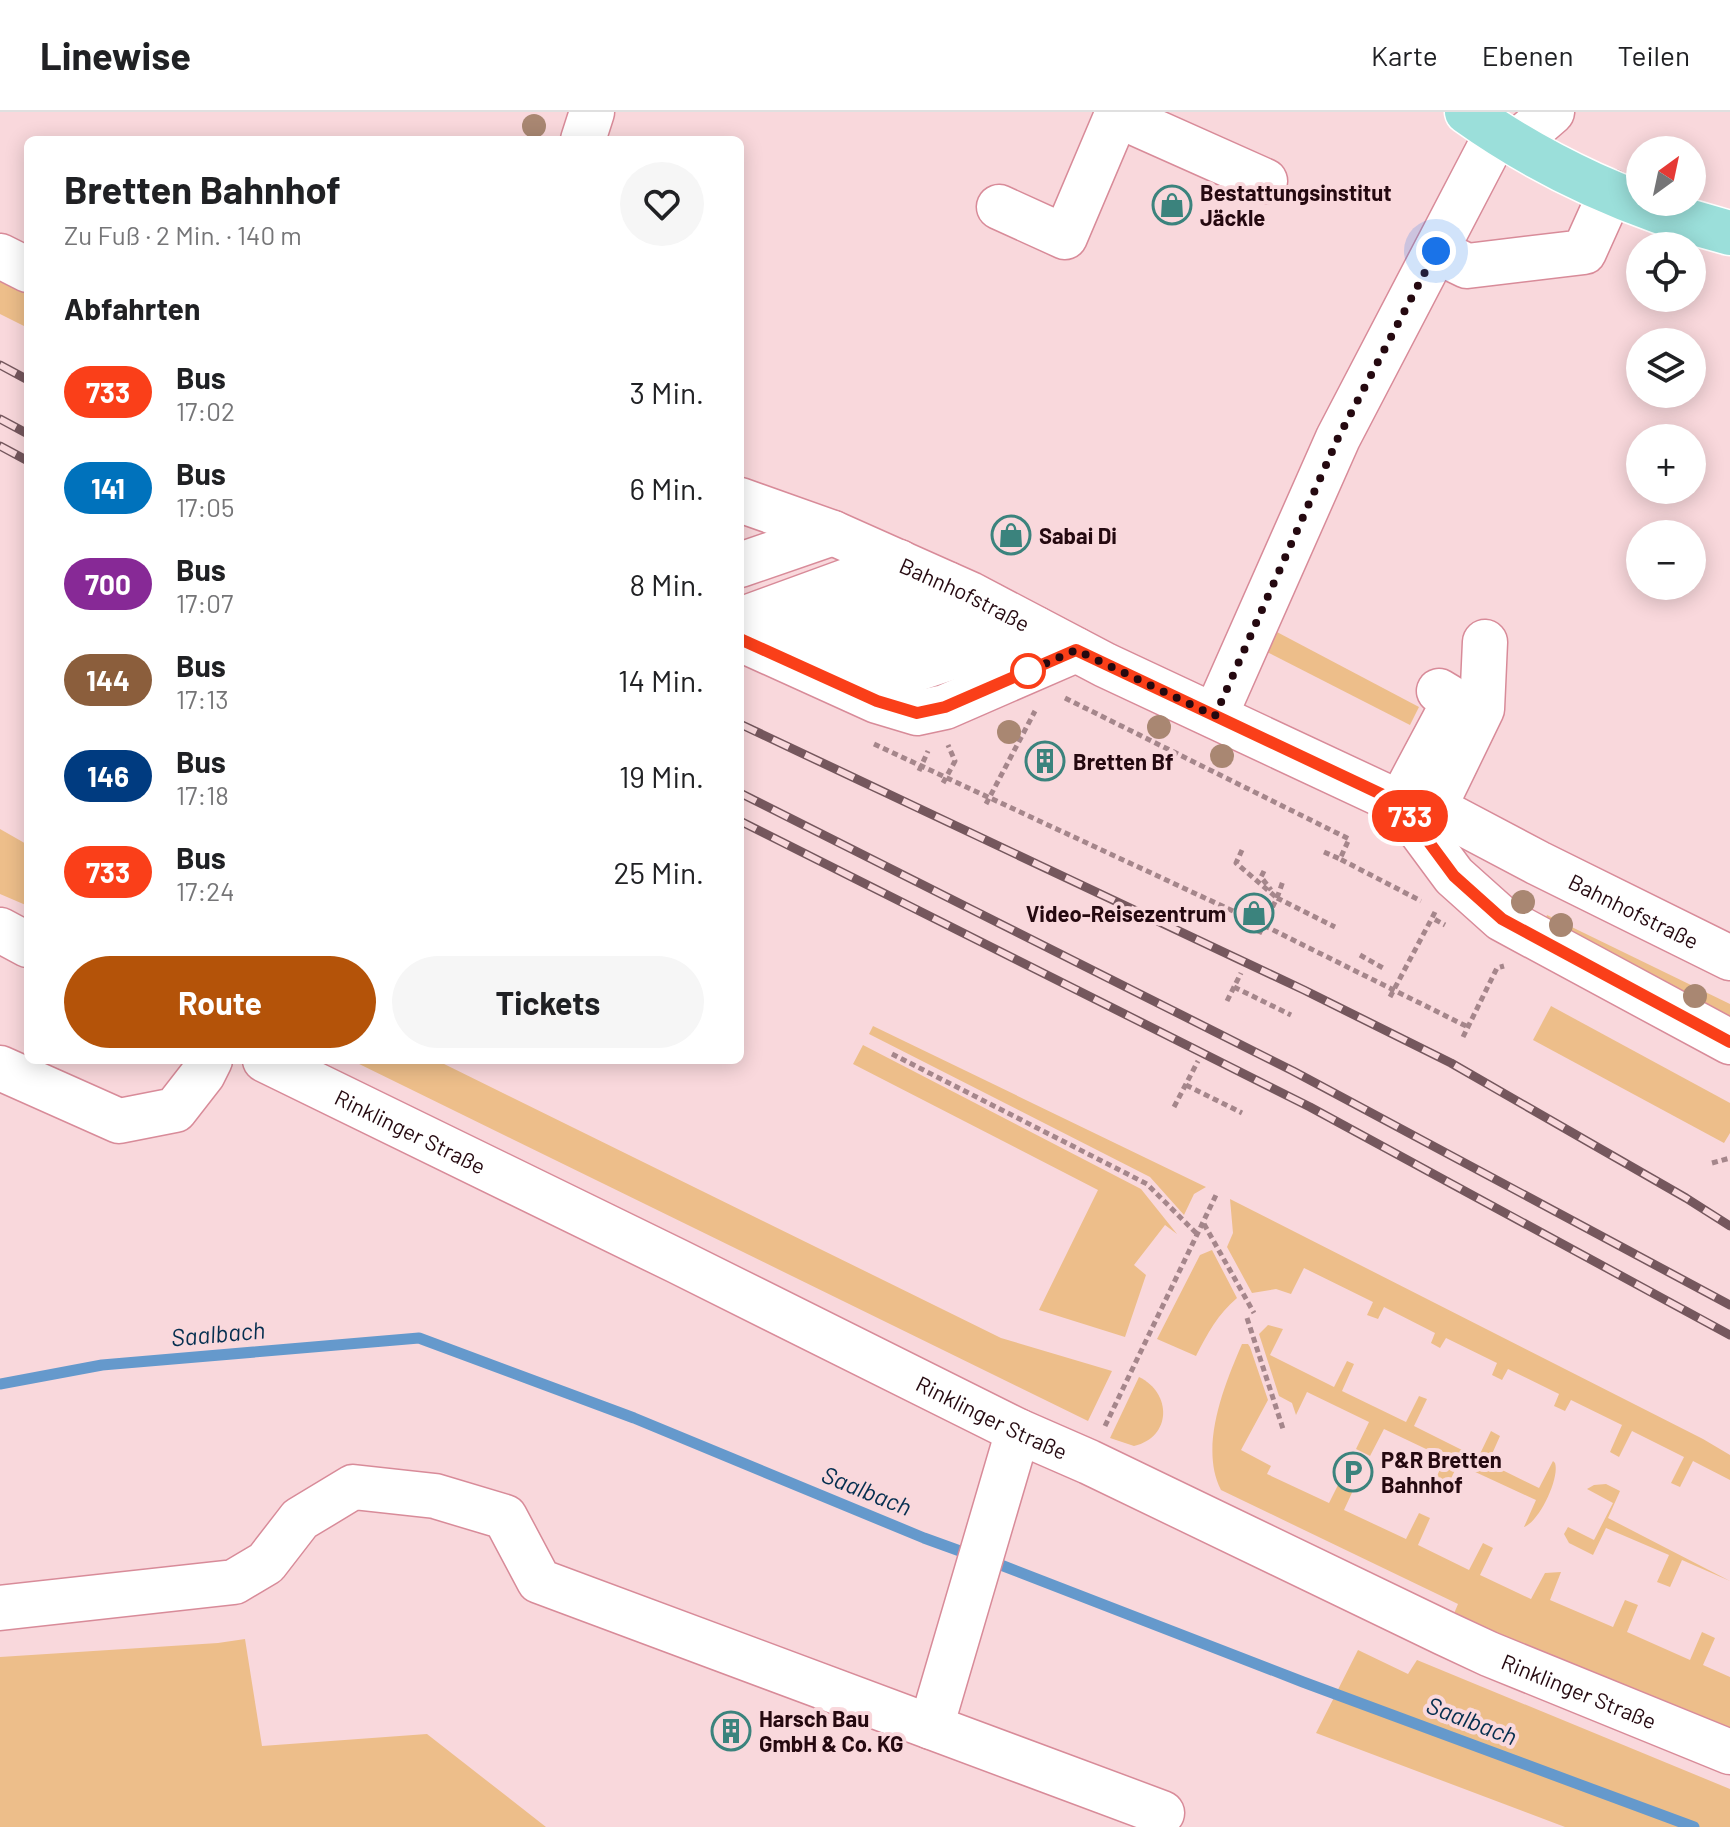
<!DOCTYPE html>
<html lang="de">
<head>
<meta charset="utf-8">
<style>
	body { margin:0; font-family:Barlow,sans-serif; background:#f6f6f6; color:#202124; height:100vh; display:flex; flex-direction:column; font-size:30px; white-space:nowrap }
	* { box-sizing:border-box; margin:0 }
	p { font-size:26px; color:#757577 }
	.icon { flex:none; width:44px; height:44px; fill:none; stroke:currentColor; stroke-width:2; stroke-linecap:round; stroke-linejoin:round }
	.map { position:relative; flex:1; overflow:hidden }
	.panel { position:absolute; left:24px; top:24px; width:720px; height:928px; display:flex; flex-direction:column; background:#fff; border-radius:12px; box-shadow:0 4px 20px #0003 }
	.panel>* { flex:none }
	.badge { padding:0 16px; border-radius:26px; font-size:28px; line-height:52px }
	.needle { width:52px; rotate:33deg }
	.fabs { position:absolute; left:1626px; top:24px; display:grid; gap:16px }
	.fabs a { display:grid; place-items:center; width:80px; height:80px; border-radius:50%; background:#fff; box-shadow:0 4px 20px #0003; font-size:40px }
	.you { position:absolute; width:40px; height:40px; margin:-20px; border:6px solid #fff; border-radius:50%; background:#1a73e8; box-shadow:0 0 0 12px #1a73e833 }
	.map>.badge { position:absolute; translate:-50% -50%; box-shadow:0 0 0 4px #fff }
	h2 { padding:0 40px; font-size:30px; line-height:72px }
	.round { display:grid; place-items:center; flex:none; width:84px; height:84px; border-radius:42px; background:#f6f6f6 }
	.head { display:flex; align-items:center; justify-content:space-between; height:136px; padding:0 40px }
	h1 { font-size:38px; font-weight:700; line-height:60px }
	.primary-button { display:flex; gap:16px; margin-top:auto; padding:16px 40px }
	.primary-button a { flex:1; height:92px; border-radius:48px; background:#b45309; color:#fff; font-size:32px; font-weight:700; line-height:92px; text-align:center }
	.primary-button a+a { background:#f6f6f6; color:#202124 }
	ul { padding:0; list-style:none }
	li { display:flex; align-items:center; gap:24px; height:96px; padding:0 40px }
	li div { flex:1 }
	li b { display:block; font-size:30px }
	li em { font-style:normal }
	li .badge { min-width:88px; font-weight:700; text-align:center }
	header { display:flex; align-items:center; gap:48px; box-sizing:border-box; height:112px; padding:0 40px; background:#fff; border-bottom:2px solid #e0e0e0 }
	header strong { font-size:38px }
	nav { display:flex; gap:44px; margin-inline-start:auto; font-size:28px }
	.map>svg:first-child { display:block }
	.green { fill:#edbe8a }
	.lines { fill:none; stroke-linecap:round; stroke-linejoin:round }
	.stream { stroke:#6599cc; stroke-width:11 }
	.minor-casing { stroke:#d88b99; stroke-width:47 }
	.major-casing { stroke:#fff; stroke-width:47 }
	.path { stroke:#a5868b; stroke-width:5; stroke-dasharray:6 4; stroke-linecap:butt }
	.minor { stroke:#fff; stroke-width:44 }
	.major { stroke:#9bdfda; stroke-width:44 }
	.rail-casing { stroke:#75575d; stroke-width:9 }
	.rail { stroke:#f9d8dc; stroke-width:6; stroke-dasharray:18; stroke-linecap:butt }
	.tree { fill:#a98772 }
	.line-casing { stroke:#fff; stroke-width:18 }
	.line { stroke:#fa3f19; stroke-width:12 }
	.walk { stroke:#250910; stroke-width:8; stroke-dasharray:0 14.4 }
	.stop-dot { fill:#fff; stroke:#fa3f19; stroke-width:4 }
	.labels { text-anchor:middle; dominant-baseline:central; stroke-width:8; stroke-linejoin:round; paint-order:stroke }
	.poi-label { font-size:22px; font-weight:bold; fill:#250910; stroke:#f9d8dc; text-anchor:start }
	.street-label { font-size:22px; fill:#250910; stroke:#f9d8dc }
	.water-label { font-size:24px; font-style:italic; fill:#042e4f; stroke:#f9d8dc }
</style>
</head>
<body>
<header>
<strong>Linewise</strong>
<nav><a>Karte</a><a>Ebenen</a><a>Teilen</a></nav>
</header>
<div class="map">
<svg width="1730" height="1715" viewBox="0 0 1730 1715">
	<rect width="100%" height="100%" fill="#f9d8dc"/>
	<g class="green">
		<polygon points="0,161 28,175 28,216 0,202"/>
		<polygon points="1275,519 1419,595 1410,613 1265,539"/>
		<polygon points="0,717 28,733 28,794 0,782"/>
		<polygon points="1547,803 1730,892 1730,914 1542,817"/>
		<polygon points="1551,894 1730,991 1730,1021 1724,1031 1533,928"/>
		<polygon points="873,914 1206,1075 1194,1082 1184,1103 1150,1065 869,922"/>
		<polygon points="863,933 1141,1077 1177,1122 1165,1113 1134,1153 1146,1163 1125,1225 1039,1198 1098,1078 853,952"/>
		<polygon points="351,948 436,948 1001,1226 1112,1259 1088,1309"/>
		<polygon points="1230,1087 1703,1327 1730,1343 1730,1368 1693,1349 1680,1375 1671,1371 1684,1345 1632,1319 1619,1345 1610,1340 1622,1313 1571,1288 1565,1299 1554,1294 1559,1282 1508,1257 1502,1268 1492,1263 1497,1251 1446,1226 1440,1236 1431,1231 1435,1221 1384,1195 1378,1207 1367,1203 1373,1190 1304,1156 1291,1182 1276,1177 1252,1181 1227,1135 1233,1121"/>
		<path d="M1212 1138 1237 1186C1218 1202 1207 1222 1196 1244L1157 1227 1200 1143Z"/>
		<path d="M1268 1213 1283 1217 1270 1243 1334 1275 1347 1249 1354 1252 1342 1279 1406 1310 1419 1284 1427 1287 1414 1314 1478 1346 1491 1319 1500 1324 1488 1351 1539 1376 1553 1349 1555 1351C1560 1366 1539 1410 1524 1415L1536 1388 1458 1352 1445 1379 1433 1373 1445 1346 1384 1317 1370 1344 1356 1337 1369 1310 1307 1280 1296 1303 1292 1291 1279 1284 1259 1222Z"/>
		<path d="M1242 1232H1248L1250 1235 1268 1288 1241 1338 1271 1354 1267 1362 1329 1391 1342 1365 1356 1372 1344 1398 1406 1427 1419 1401 1430 1406 1418 1433 1469 1458 1483 1431 1493 1436 1480 1463 1531 1487 1545 1461 1561 1460 1550 1488 1613 1515 1625 1488 1638 1493 1627 1520 1690 1548 1702 1520 1715 1526 1703 1553 1730 1565V1620L1453 1504 1458 1492 1221 1378C1199 1335 1224 1274 1242 1232Z"/>
		<path d="M1139 1265C1172 1281 1172 1325 1134 1334L1110 1326Z"/>
		<polygon points="1606,1372 1620,1379 1608,1406 1730,1469 1682,1448 1670,1475 1657,1470 1669,1443 1606,1416 1593,1443 1569,1431 1564,1422 1568,1415 1594,1428 1613,1391 1587,1377 1594,1373"/>
		<polygon points="245,1527 262,1634 427,1622 546,1715 0,1715 0,1545 218,1531"/>
		<polygon points="1358,1538 1408,1562 1417,1548 1730,1677 1730,1715 1565,1715 1316,1621"/>
	</g>
	<g class="lines">
		<g class="stream">
			<polyline points="0,1272 102,1253 419,1226 634,1306 924,1426 971,1443"/>
			<polyline points="988,1448 1303,1570 1694,1715"/>
		</g>
		<g class="minor-casing">
			<g id="minor">
				<polyline points="1117,3 1265,69"/>
				<polyline points="583,28 592,0"/>
				<polyline points="1515,32 1552,0"/>
				<polyline points="999,95 1065,125 1118,0"/>
				<polyline points="1436,139 1467,154 1584,140 1611,80"/>
				<polyline points="0,144 28,158"/>
				<path id="s1" d="M740 388 833 421 970 482 1105 553 1400 691 1434 696 1538 751 1730 846"/>
				<polyline points="740,453 833,421"/>
				<polyline points="740,508 899,450"/>
				<polyline points="740,527 877,589 917,601 945,595 1076,538"/>
				<polyline points="768,539 908,488 947,472"/>
				<polyline points="810,557 990,493"/>
				<polyline points="854,578 1036,517"/>
				<polyline points="1215,604 1338,326 1497,21"/>
				<polyline points="1400,691 1454,764 1502,807 1730,930"/>
				<polyline points="1400,691 1449,599 1449,585 1439,579"/>
				<polyline points="1434,696 1482,597 1485,530"/>
				<polyline points="0,818 28,833"/>
				<path id="s2" d="M265 948 677 1149 1018 1319 1089 1350 1444 1521 1489 1542 1730 1640"/>
				<polyline points="0,956 119,1009 175,998 203,962 210,948"/>
				<polyline points="1018,1319 931,1615 1162,1701"/>
				<polyline points="0,1496 234,1470 266,1451 300,1407 353,1375 435,1384 505,1405 539,1469 931,1615"/>
			</g>
		</g>
		<g class="major-casing">
			<path id="major" d="M1467 0C1545 56 1637 97 1730 121"/>
		</g>
		<g class="path">
			<polyline points="1065,586 1349,727 1340,747 1421,789"/>
			<polyline points="874,632 1263,813 1468,915"/>
			<polyline points="919,659 928,639"/>
			<polyline points="943,671 955,649 948,633"/>
			<polyline points="986,692 1035,599"/>
			<polyline points="1242,738 1236,751 1277,786"/>
			<polyline points="1324,740 1340,747"/>
			<polyline points="1264,759 1261,765 1271,778"/>
			<polyline points="1277,786 1283,769"/>
			<polyline points="1435,800 1432,806 1445,813"/>
			<polyline points="1259,822 1277,786 1335,815"/>
			<polyline points="1360,843 1383,856"/>
			<polyline points="1234,875 1291,903"/>
			<polyline points="1390,885 1432,806"/>
			<polyline points="1227,889 1241,861"/>
			<polyline points="1463,925 1497,856 1504,854"/>
			<polyline points="892,942 1147,1072 1199,1124"/>
			<polyline points="1186,973 1242,1001"/>
			<polyline points="1174,995 1198,949"/>
			<polyline points="1712,1051 1730,1046"/>
			<polyline points="1204,1112 1254,1201"/>
			<polyline points="1247,1206 1284,1320"/>
			<polyline points="1105,1314 1217,1081"/>
		</g>
		<use href="#minor" class="minor"/>
		<use href="#major" class="major"/>
		<g class="rail-casing">
			<g id="rail">
				<polyline points="0,253 28,268"/>
				<polyline points="0,307 28,322"/>
				<polyline points="0,334 28,349"/>
				<polyline points="740,612 1304,878 1451,951 1686,1086 1730,1114"/>
				<polyline points="740,681 1293,959 1730,1193"/>
				<polyline points="740,709 1310,995 1730,1223"/>
			</g>
		</g>
		<use href="#rail" class="rail"/>
	</g>
	<g class="tree">
		<circle cx="534" cy="14" r="12"/>
		<circle cx="1159" cy="615" r="12"/>
		<circle cx="1009" cy="620" r="12"/>
		<circle cx="1222" cy="644" r="12"/>
		<circle cx="1523" cy="790" r="12"/>
		<circle cx="1561" cy="813" r="12"/>
		<circle cx="1695" cy="884" r="12"/>
	</g>
	<g class="lines">
		<g class="line-casing">
			<polyline id="line" points="740,527 877,589 917,601 945,595 1076,538 1400,691 1454,764 1502,807 1730,930"/>
		</g>
		<use href="#line" class="line"/>
		<polyline class="walk" points="1028,559 1024,561 1076,538 1215,604 1338,326 1436,139"/>
	</g>
	<defs>
		<g id="shop-ring" transform="scale(2)"><circle r="9.5" fill="#f9d8dc" stroke="#3b837d" stroke-width="1.5"/><path d="M-5-2.5h2.3a2.7 3.5 0 0 1 5.4 0H5L5.5 6h-11ZM-1.5-2.5h3a1.5 2.3 0 0 0-3 0Z" fill="#3b837d"/></g>
		<g id="building-ring" transform="scale(2)"><circle r="9.5" fill="#f9d8dc" stroke="#3b837d" stroke-width="1.5"/><path d="M-4-6H4V6H1V3H-1V6H-4ZM-2.5-4.3h1.7v1.8h-1.7ZM.8-4.3h1.7v1.8H.8ZM-2.5-1h1.7V.8h-1.7ZM.8-1h1.7V.8H.8Z" fill="#3b837d"/></g>
		<g id="parking-ring" transform="scale(2)"><circle r="9.5" fill="#f9d8dc" stroke="#3b837d" stroke-width="1.5"/><path d="M-3.5-5.5H1a3.5 3.5 0 0 1 0 7H-1V5.5H-3.5ZM-1-3.4V-.6H.8a1.4 1.4 0 0 0 0-2.8Z" fill="#3b837d"/></g>
	</defs>
	<g fill-rule="evenodd">
		<use href="#shop-ring" x="1172" y="93"/>
		<use href="#shop-ring" x="1011" y="423"/>
		<use href="#building-ring" x="1045" y="649"/>
		<use href="#shop-ring" x="1254" y="801"/>
		<use href="#parking-ring" x="1353" y="1360"/>
		<use href="#building-ring" x="731" y="1619"/>
	</g>
	<circle class="stop-dot" cx="1028" cy="559" r="16"/>
	<g class="labels">
		<g class="poi-label">
			<text x="1200" y="80">Bestattungsinstitut<tspan x="1200" dy="25">Jäckle</tspan></text>
			<text x="1039" y="423">Sabai Di</text>
			<text x="1073" y="649">Bretten Bf</text>
			<text x="1226" y="801" text-anchor="end">Video-Reisezentrum</text>
			<text x="1381" y="1347">P&amp;R Bretten<tspan x="1381" dy="25">Bahnhof</tspan></text>
			<text x="759" y="1606">Harsch Bau<tspan x="759" dy="25">GmbH &amp; Co. KG</tspan></text>
		</g>
		<g class="street-label">
			<text stroke="none"><textPath href="#s1" startOffset="244">Bahnhofstraße</textPath></text>
			<text stroke="none"><textPath href="#s1" startOffset="986">Bahnhofstraße</textPath></text>
			<text stroke="none"><textPath href="#s2" startOffset="162">Rinklinger Straße</textPath></text>
			<text stroke="none"><textPath href="#s2" startOffset="810">Rinklinger Straße</textPath></text>
			<text stroke="none"><textPath href="#s2" startOffset="1458">Rinklinger Straße</textPath></text>
		</g>
		<g class="water-label">
			<text transform="translate(218 1221) rotate(-5)">Saalbach</text>
			<text transform="translate(867 1378) rotate(22)">Saalbach</text>
			<text transform="translate(1472 1608) rotate(21)">Saalbach</text>
		</g>
	</g>
</svg>
<div class="fabs">
<a><svg class="needle" viewBox="-14 -14 28 28"><path d="M0-13l5 13h-10z" fill="#e53935"/><path d="M0 13l5-13h-10z" fill="#757577"/></svg></a>
<a><svg class="icon" aria-label="locate" viewBox="0 0 24 24"><circle cx="12" cy="12" r="6"/><path d="M12 2v4M12 18v4M2 12h4M18 12h4"/></svg></a>
<a><svg class="icon" aria-label="layers" viewBox="0 0 24 24"><path d="M12 4l9 5-9 5-9-5zM3 14l9 5 9-5"/></svg></a>
<a>+</a>
<a>−</a>
</div>
<div class="you" style="left:1436px;top:139px"></div>
<b class="badge" style="left:1410px;top:704px;background:#fa3f19;color:#fff">733</b>
<section class="panel">
<div class="head"><div><h1>Bretten Bahnhof</h1><p>Zu Fuß · 2 Min. · 140 m</p></div><a class="round"><svg class="icon" aria-label="heart" viewBox="0 0 24 24"><path d="M12 20l-8-8c-3-5 5-10 8-4 3-6 11-1 8 4z"/></svg></a></div>
<h2>Abfahrten</h2>
<ul>
<li><span class="badge" style="background:#fa3f19;color:#fff">733</span><div><b>Bus</b><p>17:02</p></div><em>3 Min.</em></li>
<li><span class="badge" style="background:#0072bc;color:#fff">141</span><div><b>Bus</b><p>17:05</p></div><em>6 Min.</em></li>
<li><span class="badge" style="background:#872996;color:#fff">700</span><div><b>Bus</b><p>17:07</p></div><em>8 Min.</em></li>
<li><span class="badge" style="background:#8b5e3c;color:#fff">144</span><div><b>Bus</b><p>17:13</p></div><em>14 Min.</em></li>
<li><span class="badge" style="background:#003b80;color:#fff">146</span><div><b>Bus</b><p>17:18</p></div><em>19 Min.</em></li>
<li><span class="badge" style="background:#fa3f19;color:#fff">733</span><div><b>Bus</b><p>17:24</p></div><em>25 Min.</em></li>
</ul>
<div class="primary-button"><a>Route</a><a>Tickets</a></div>
</section>
</div>
</body>
</html>
